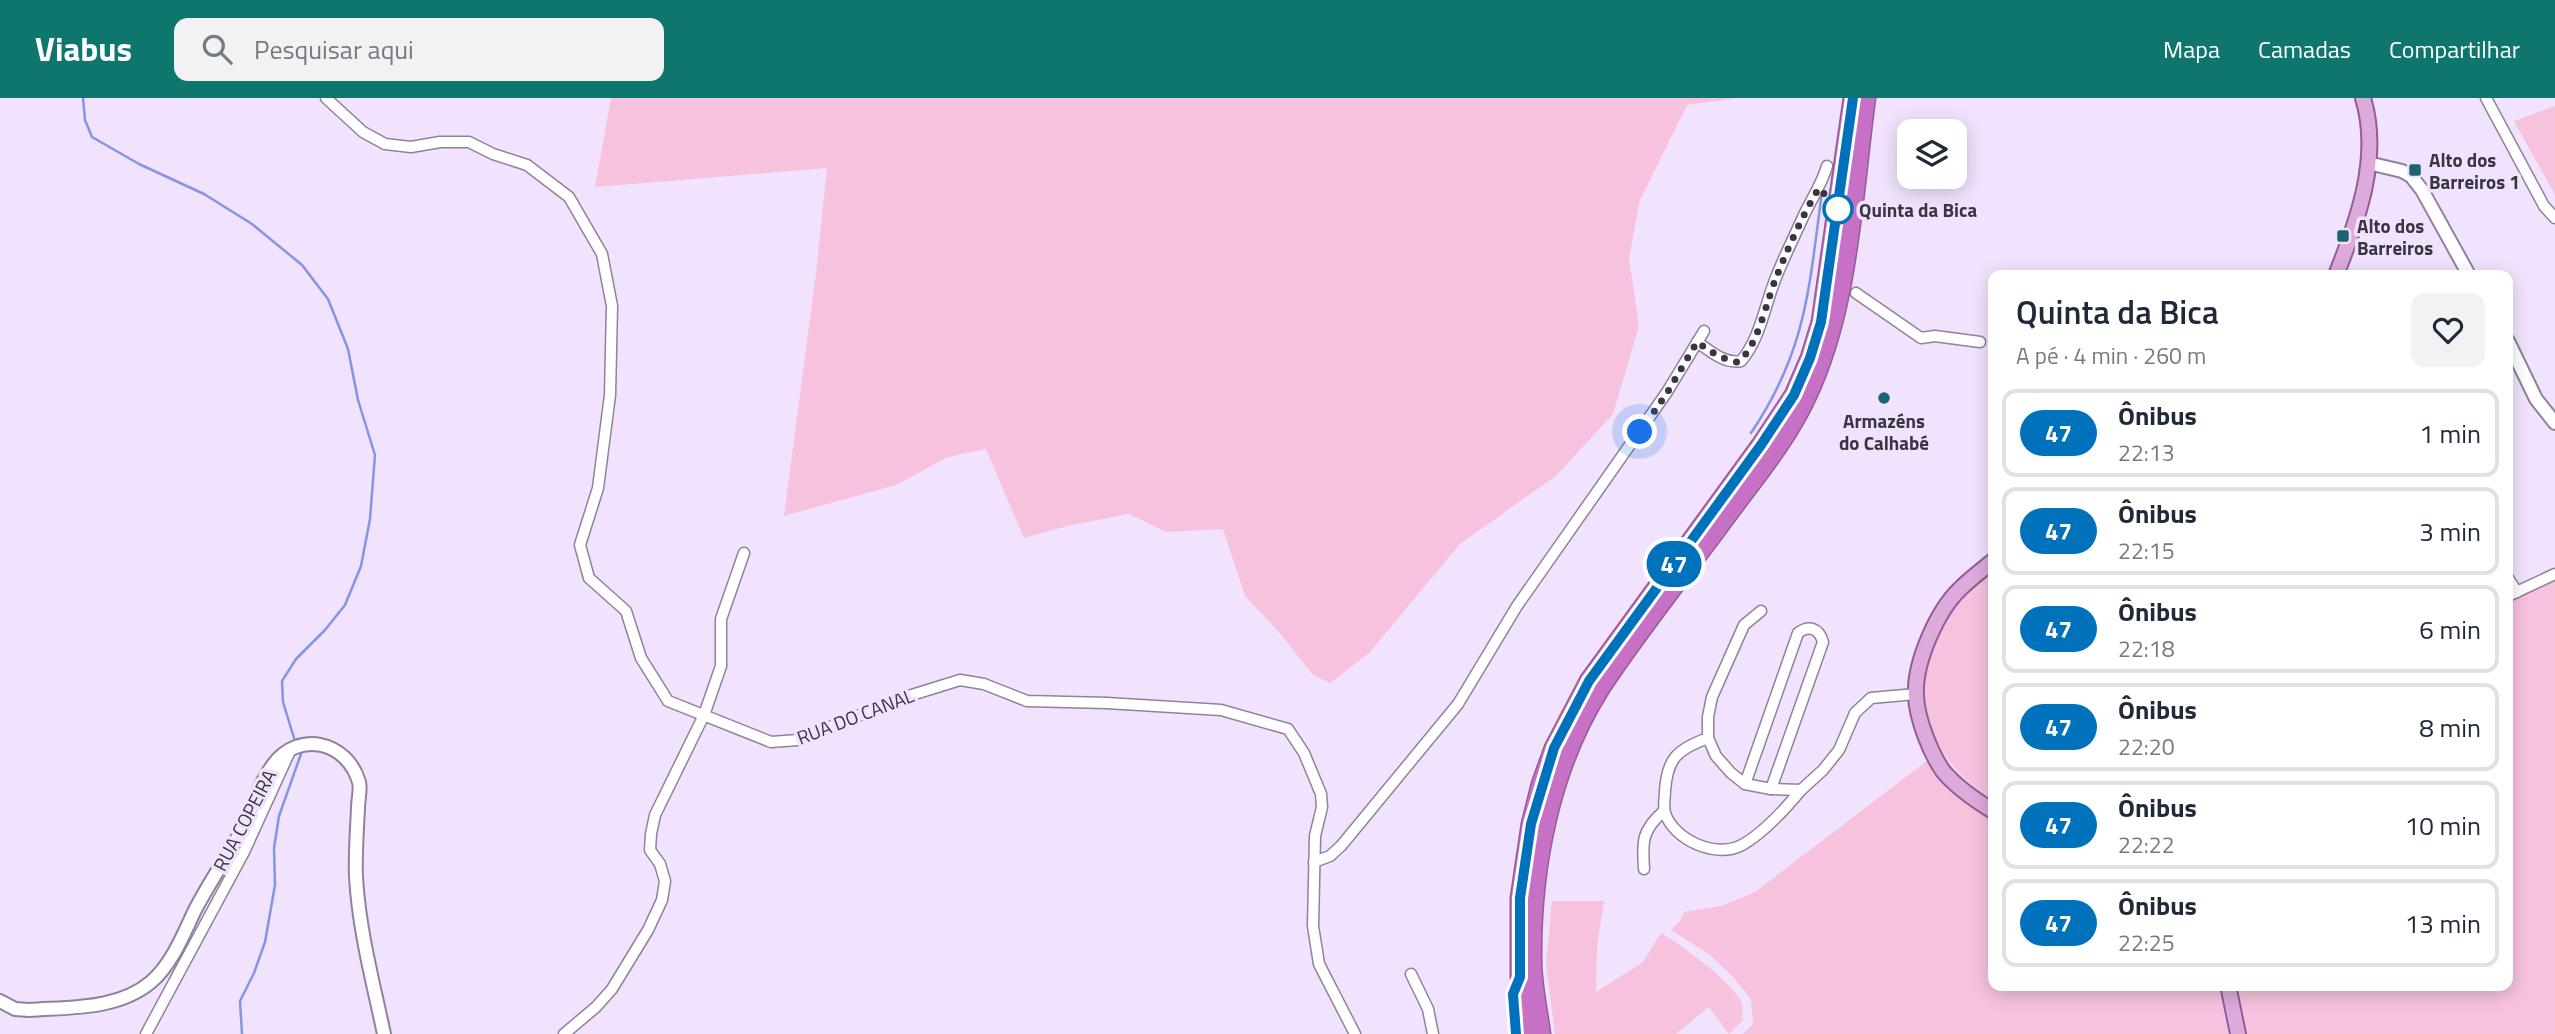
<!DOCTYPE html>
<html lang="pt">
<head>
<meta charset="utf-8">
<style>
	body { margin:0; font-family:"Titillium Web",sans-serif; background:#f2f2f3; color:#1f2937; height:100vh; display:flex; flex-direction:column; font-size:26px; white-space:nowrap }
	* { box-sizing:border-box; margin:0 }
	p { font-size:23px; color:#747a83 }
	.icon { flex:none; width:38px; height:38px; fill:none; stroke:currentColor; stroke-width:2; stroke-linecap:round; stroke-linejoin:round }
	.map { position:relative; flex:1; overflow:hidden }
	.drawer { position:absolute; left:1988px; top:172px; width:525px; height:721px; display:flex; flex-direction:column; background:#fff; border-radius:14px; box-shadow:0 4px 18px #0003 }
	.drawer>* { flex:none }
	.badge { padding:0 14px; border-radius:23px; font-size:24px; line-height:46px }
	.controls { position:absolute; left:1897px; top:21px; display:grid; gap:14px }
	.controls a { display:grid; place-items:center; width:70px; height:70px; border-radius:14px; background:#fff; box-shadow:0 4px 18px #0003; font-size:35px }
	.you { position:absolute; width:35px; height:35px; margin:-18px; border:5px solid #fff; border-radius:50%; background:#1a73e8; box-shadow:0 0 0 10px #1a73e833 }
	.map>.badge { position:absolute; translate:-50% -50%; box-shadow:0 0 0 4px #fff }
	.round { display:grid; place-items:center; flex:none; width:74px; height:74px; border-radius:14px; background:#f2f2f3 }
	.summary { display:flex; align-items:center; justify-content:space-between; height:119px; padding:0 28px }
	h1 { font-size:33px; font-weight:600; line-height:52px }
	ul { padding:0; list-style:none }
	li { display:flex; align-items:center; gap:21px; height:88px; margin:0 14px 10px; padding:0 14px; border:4px solid #e0e1e3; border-radius:14px }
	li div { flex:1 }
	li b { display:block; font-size:26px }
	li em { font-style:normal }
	li .badge { min-width:77px; font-weight:700; text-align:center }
	header { display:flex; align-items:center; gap:42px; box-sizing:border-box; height:98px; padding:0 35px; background:#0f766e; color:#fff }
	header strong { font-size:33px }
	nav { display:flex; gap:38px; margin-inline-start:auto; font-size:24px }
	.search { width:490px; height:63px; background:#f2f2f3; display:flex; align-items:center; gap:18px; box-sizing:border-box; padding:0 24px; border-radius:14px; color:#747a83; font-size:26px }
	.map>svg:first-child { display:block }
	.green { fill:#f7c2de }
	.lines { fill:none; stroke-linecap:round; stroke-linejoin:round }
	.stream { stroke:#8495e5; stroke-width:2.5 }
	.street-casing { stroke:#8f829a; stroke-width:13 }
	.secondary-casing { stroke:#8f829a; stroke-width:16 }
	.primary-casing { stroke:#955c96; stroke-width:18 }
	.highway-casing { stroke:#955c96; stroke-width:21 }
	.street { stroke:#fff; stroke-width:10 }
	.secondary { stroke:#fff; stroke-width:12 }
	.primary { stroke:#ddaadc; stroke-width:14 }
	.highway { stroke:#c671c5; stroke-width:18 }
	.line-casing { stroke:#fff; stroke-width:16 }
	.line { stroke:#0072bc; stroke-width:10 }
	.walk { stroke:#3a353f; stroke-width:7; stroke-dasharray:0 12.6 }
	.poi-dot { fill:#1e6374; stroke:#f1e3fd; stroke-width:2.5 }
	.stop-dot { fill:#fff; stroke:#0072bc; stroke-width:3.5 }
	.labels { text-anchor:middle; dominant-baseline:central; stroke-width:7; stroke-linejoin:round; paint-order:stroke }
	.poi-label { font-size:19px; font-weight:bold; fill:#3a353f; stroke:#f1e3fd; text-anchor:start }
	.stop-label { font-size:19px; font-weight:bold; fill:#3a353f; stroke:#f1e3fd; text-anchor:start }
	.street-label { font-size:19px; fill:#3a353f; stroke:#f1e3fd }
</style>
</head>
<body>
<header>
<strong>Viabus</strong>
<div class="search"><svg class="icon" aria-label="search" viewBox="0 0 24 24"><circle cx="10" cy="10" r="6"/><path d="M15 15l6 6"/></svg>Pesquisar aqui</div>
<nav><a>Mapa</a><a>Camadas</a><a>Compartilhar</a></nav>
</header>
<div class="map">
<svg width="2555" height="936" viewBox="0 0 2555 936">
	<rect width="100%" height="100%" fill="#f1e3fd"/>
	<g class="green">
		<polygon points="611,0 1737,0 1687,7 1640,102 1629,160 1639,228 1613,316 1557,377 1460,446 1369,555 1330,585 1313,577 1278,533 1245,498 1223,431 1166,434 1129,416 1071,427 1024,440 986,351 948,359 896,387 784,418 816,175 827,70 595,89"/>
		<polygon points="2555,8 2555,97 2514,23"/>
		<path d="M1993 473V702C1957 681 1926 641 1924 597 1922 566 1943 520 1964 498 1972 489 1984 481 1993 473Z"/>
		<polygon points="2555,481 2555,936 2245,936 2236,887 2508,887 2508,504"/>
		<path d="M1928 662C1941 691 1966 707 1993 723V887H2219L2228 936H1743L1753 926 1751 901 1732 878 1710 857 1671 832 1680 823 1684 814 1722 808 1755 794Z"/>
		<path d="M1552 803H1604L1597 849 1596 894 1643 864 1661 835C1681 847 1733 884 1742 905 1743 910 1742 918 1743 922L1729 936 1709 909 1676 936H1555L1546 867Z"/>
	</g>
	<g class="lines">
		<g class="stream">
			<polyline points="83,0 85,22 92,39 139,66 204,96 252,126 302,167 328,201 348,251 358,302 375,357 370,421 361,468 345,507 325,532 296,561 282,583 283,604 294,640"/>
			<path d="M1751 335C1807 252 1809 189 1822 94"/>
			<polyline points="242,936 240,903 254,875 265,844 275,787 274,750 279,718 301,656"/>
		</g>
		<g class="street-casing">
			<g id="street">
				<polyline points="326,0 363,34 385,46 411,49 440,44 469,44 493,56 527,67 569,99 602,156 612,208 610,297 598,390 580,447 589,480 626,513 641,560 668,603 771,644 798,642 902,600 960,582 984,586 1027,603 1107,605 1221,612 1288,631 1304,655 1321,696 1322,709 1315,738 1313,828 1319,866 1355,936"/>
				<polyline points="2486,0 2544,108 2555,120"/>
				<polyline points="1856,195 1921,240 1935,238 1980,244"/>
				<path d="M1697 244C1710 253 1724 266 1741 263 1761 240 1765 205 1777 177 1785 157 1795 137 1804 117 1812 100 1822 86 1827 68"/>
				<polyline points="2508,480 2517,494"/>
				<polyline points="2508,498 2555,476"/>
				<polyline points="1761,513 1744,527 1712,599 1708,619 1708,640 1716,658 1731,675 1745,686 1771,691 1801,692 1823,672 1839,652 1855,615 1871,600 1916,596"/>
				<path d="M1708 640C1678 651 1667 660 1665 693 1665 700 1663 708 1665 715 1674 742 1716 761 1742 747 1762 736 1786 710 1801 692"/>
				<path d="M1745 686 1798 535C1809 527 1819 530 1823 544L1771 691"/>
				<polyline points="1314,764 1330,758 1341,748 1458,606 1517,508 1667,294 1704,233"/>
				<path d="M1644 771C1642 743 1642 732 1664 713"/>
				<polyline points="1411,876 1428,911 1433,936"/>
				<polyline points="146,936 244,754 290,653"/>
				<polyline points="564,936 596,909 612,891 648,832 662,802 665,783 660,766 650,752 651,736 655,717 704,617 721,568 721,521 744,455"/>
			</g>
		</g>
		<g class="secondary-casing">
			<g id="secondary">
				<polyline points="2368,65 2402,73 2411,78 2422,92 2469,177"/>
				<polyline points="2508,243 2536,301 2555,325"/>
				<path d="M0 903 15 911 29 912C69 909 118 912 151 884 172 866 183 837 195 812 209 785 226 760 241 734 252 712 258 687 273 667 298 632 347 643 359 684 361 691 358 702 358 710 357 733 355 756 356 779 359 832 373 884 384 936"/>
			</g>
		</g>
		<g class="primary-casing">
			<g id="primary">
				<path d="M2336 177C2358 122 2381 59 2363 0"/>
				<path d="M1993 463C1982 472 1970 481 1960 491 1937 513 1914 565 1916 598 1917 621 1930 654 1943 673 1957 690 1975 702 1993 713"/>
				<polyline points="2228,887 2238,936"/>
			</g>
		</g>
		<g class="highway-casing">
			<g id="highway">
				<polyline points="1528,936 1520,879 1520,800 1531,726 1541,686 1554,650 1589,583 1761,347 1794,297 1810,260 1821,224 1853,0"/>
				<path d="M1541 936C1538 912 1532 887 1532 862 1531 769 1550 669 1601 589 1637 535 1678 483 1717 431 1747 389 1784 347 1806 300 1849 212 1853 96 1866 0"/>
			</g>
		</g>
		<use href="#street" class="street"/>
		<use href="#secondary" class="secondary"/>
		<use href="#primary" class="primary"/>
		<use href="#highway" class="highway"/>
	</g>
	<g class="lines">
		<g class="line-casing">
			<polyline id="line" points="1516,936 1513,896 1520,879 1520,800 1531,726 1554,650 1589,583 1761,347 1794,297 1810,260 1821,224 1853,0"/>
		</g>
		<use href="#line" class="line"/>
		<path class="walk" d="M1640 334 1667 295 1697 244C1710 253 1721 261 1737 264 1757 253 1767 201 1776 180 1788 150 1802 118 1819 90L1838 111"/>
	</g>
	<g class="poi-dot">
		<rect x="2408" y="65" width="14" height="14" rx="3.5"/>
		<rect x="2336" y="131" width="14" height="14" rx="3.5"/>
		<circle cx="1884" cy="300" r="7"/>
	</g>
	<circle class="stop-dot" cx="1838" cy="111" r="14"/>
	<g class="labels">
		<g class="poi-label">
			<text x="2429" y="61">Alto dos<tspan x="2429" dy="22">Barreiros 1</tspan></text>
			<text x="2357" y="127">Alto dos<tspan x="2357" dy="22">Barreiros</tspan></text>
			<text x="1884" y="322" text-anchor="middle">Armazéns<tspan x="1884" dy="22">do Calhabé</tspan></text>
		</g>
		<g class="stop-label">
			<text x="1859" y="111">Quinta da Bica</text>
		</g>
		<g class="street-label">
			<text transform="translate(855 618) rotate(-21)">RUA DO CANAL</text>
			<text transform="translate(244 722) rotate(-62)">RUA COPEIRA</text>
		</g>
	</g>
</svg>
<div class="controls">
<a><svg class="icon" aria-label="layers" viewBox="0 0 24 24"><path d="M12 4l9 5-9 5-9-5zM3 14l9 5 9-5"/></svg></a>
</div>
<div class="you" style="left:1640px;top:334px"></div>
<b class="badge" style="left:1674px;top:466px;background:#0072bc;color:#fff">47</b>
<section class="drawer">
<div class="summary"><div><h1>Quinta da Bica</h1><p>A pé · 4 min · 260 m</p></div><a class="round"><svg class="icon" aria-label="heart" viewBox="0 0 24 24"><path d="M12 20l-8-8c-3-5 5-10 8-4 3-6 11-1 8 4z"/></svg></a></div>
<ul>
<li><span class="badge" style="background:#0072bc;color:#fff">47</span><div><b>Ônibus</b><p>22:13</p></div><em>1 min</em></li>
<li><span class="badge" style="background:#0072bc;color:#fff">47</span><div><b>Ônibus</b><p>22:15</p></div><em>3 min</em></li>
<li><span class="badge" style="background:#0072bc;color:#fff">47</span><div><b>Ônibus</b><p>22:18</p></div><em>6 min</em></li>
<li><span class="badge" style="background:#0072bc;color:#fff">47</span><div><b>Ônibus</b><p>22:20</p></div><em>8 min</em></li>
<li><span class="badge" style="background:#0072bc;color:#fff">47</span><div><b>Ônibus</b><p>22:22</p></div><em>10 min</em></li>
<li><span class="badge" style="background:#0072bc;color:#fff">47</span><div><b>Ônibus</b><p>22:25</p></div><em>13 min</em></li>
</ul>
</section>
</div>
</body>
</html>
